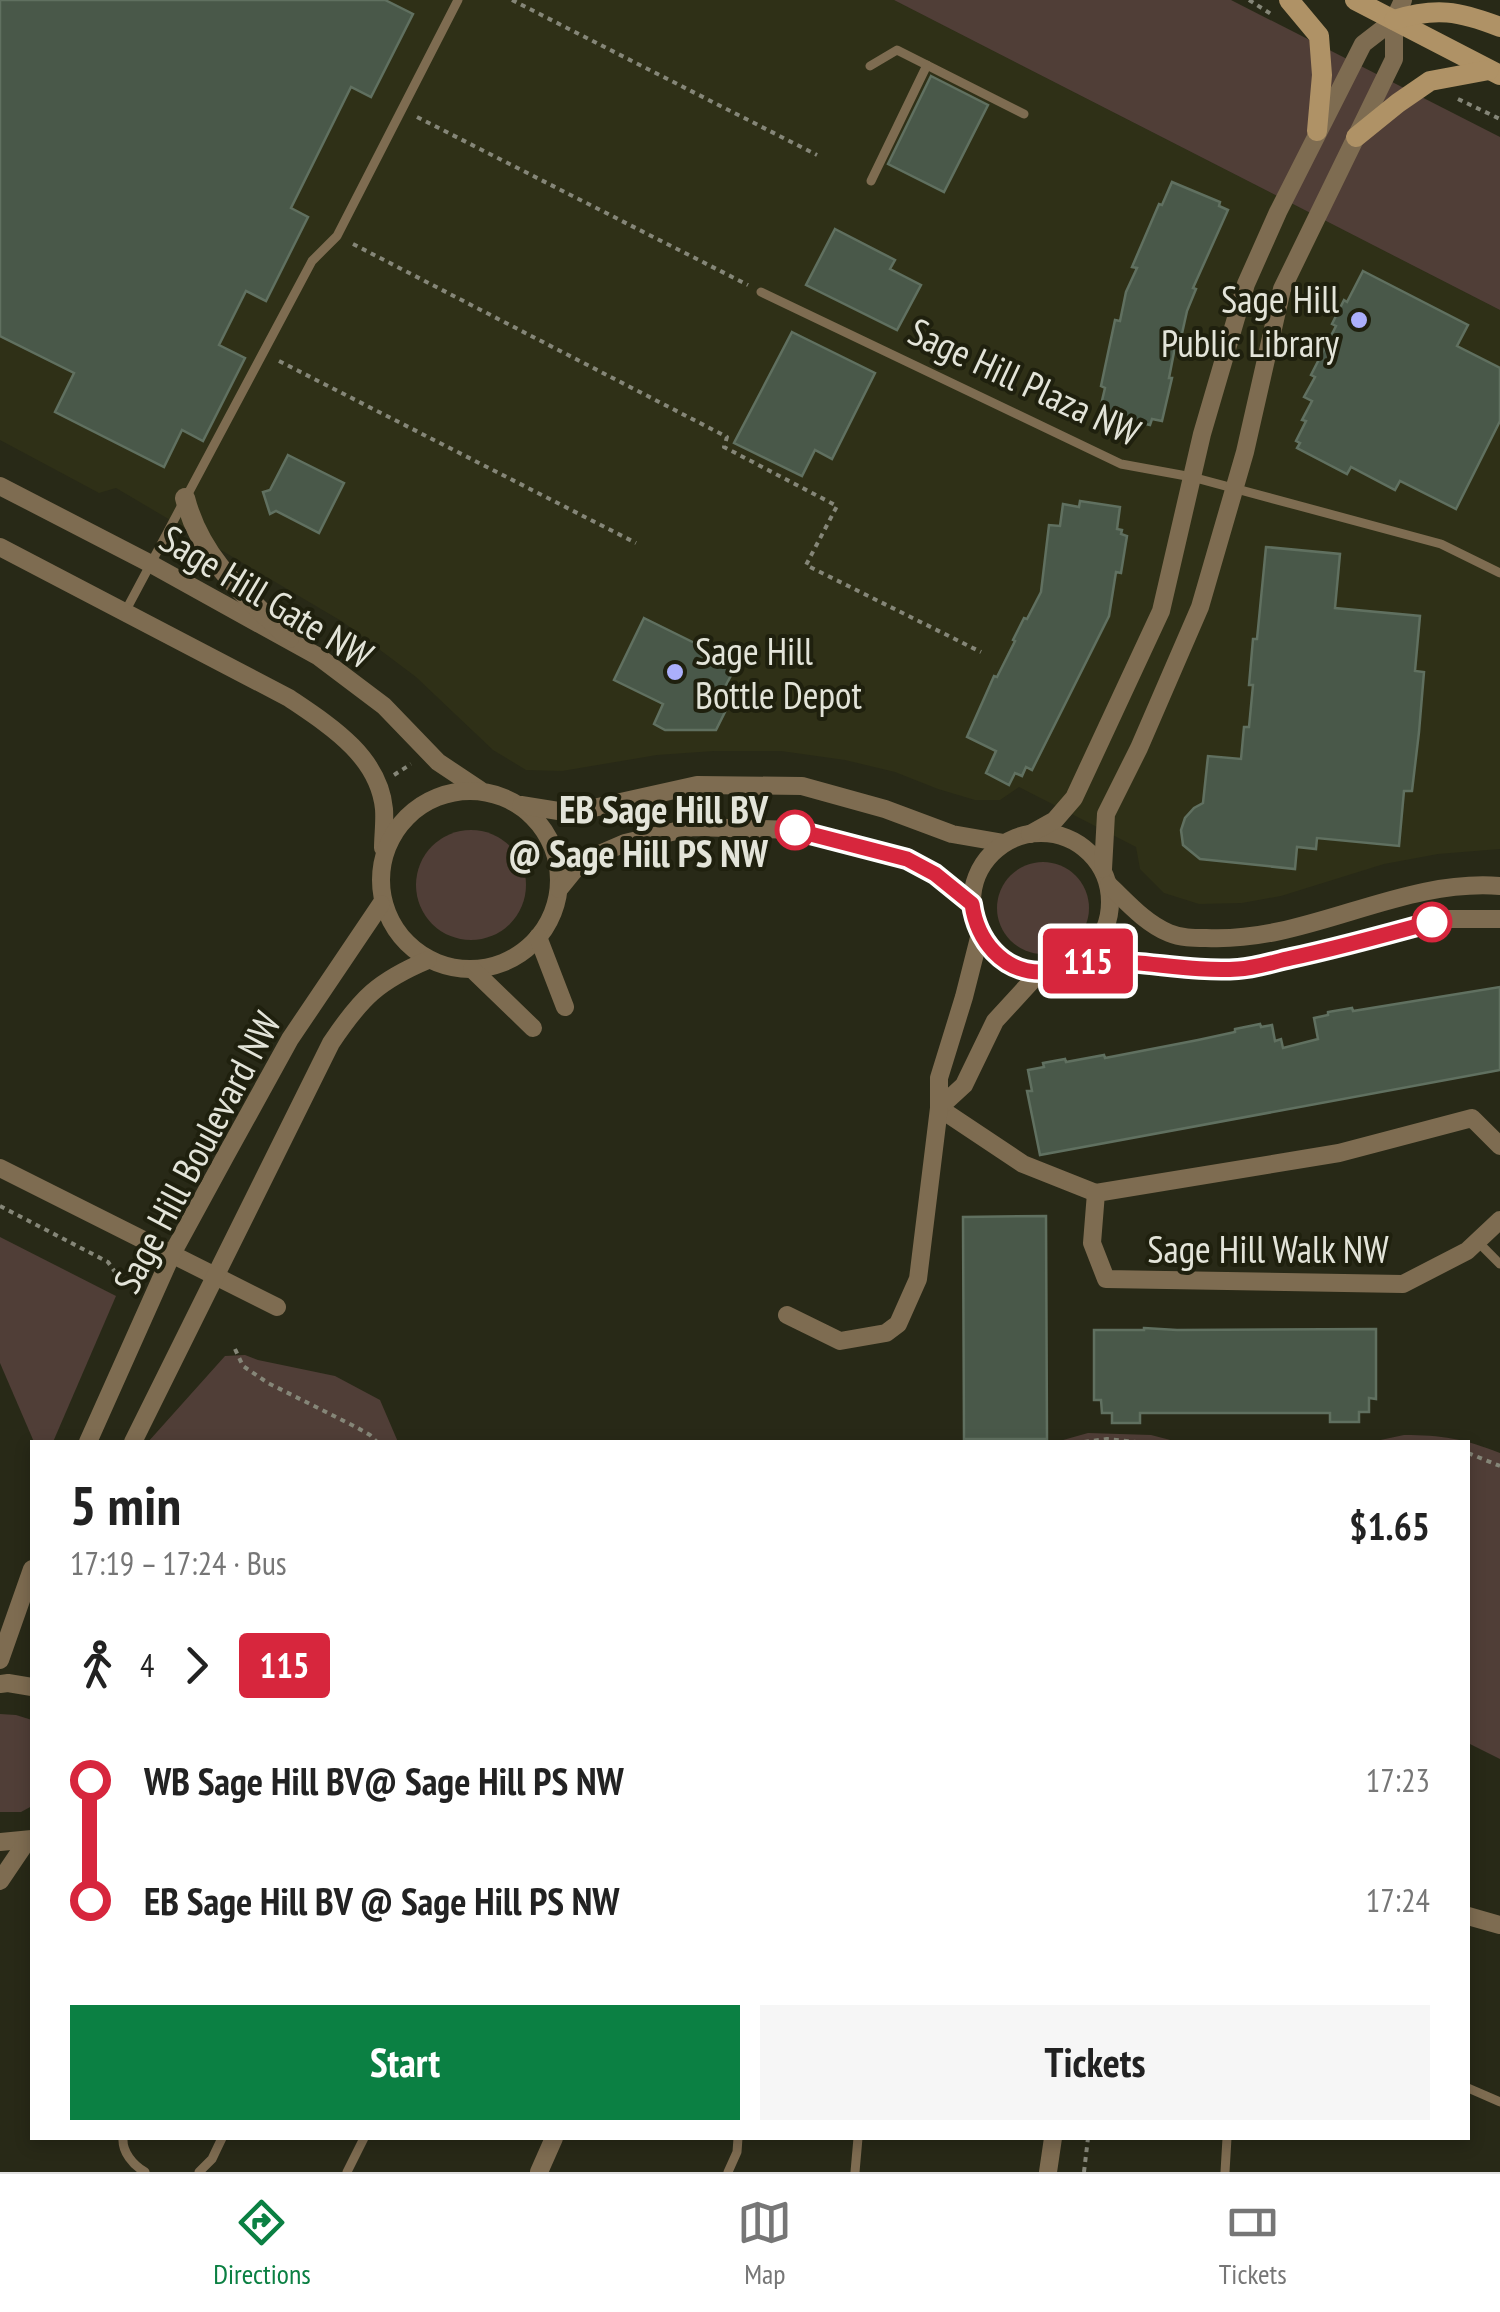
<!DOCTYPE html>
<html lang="en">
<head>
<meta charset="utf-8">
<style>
	body { margin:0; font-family:"PT Sans Narrow",sans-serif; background:#f6f6f6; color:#222; height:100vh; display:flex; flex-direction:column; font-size:38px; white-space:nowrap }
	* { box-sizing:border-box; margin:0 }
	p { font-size:32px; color:#767676 }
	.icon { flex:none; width:55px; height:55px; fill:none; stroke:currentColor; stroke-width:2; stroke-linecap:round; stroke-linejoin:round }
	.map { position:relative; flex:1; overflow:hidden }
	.sheet { position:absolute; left:30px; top:1440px; width:1440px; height:700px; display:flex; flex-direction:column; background:#fff; border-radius:0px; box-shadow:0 5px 15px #0003 }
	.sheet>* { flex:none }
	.badge { padding:0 20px; border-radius:8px; font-size:35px; line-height:65px }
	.map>.badge { position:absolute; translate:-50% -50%; box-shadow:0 0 0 5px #fff }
	.legs { display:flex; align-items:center; gap:15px; height:110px; padding:0 40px; font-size:32px }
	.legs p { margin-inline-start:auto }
	.headline { display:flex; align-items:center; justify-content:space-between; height:170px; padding:0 40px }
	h1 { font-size:55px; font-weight:700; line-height:75px }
	.primary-button { display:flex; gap:20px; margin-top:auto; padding:20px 40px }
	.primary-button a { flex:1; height:115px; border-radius:0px; background:#0b8043; color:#fff; font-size:40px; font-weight:700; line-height:115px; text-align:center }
	.primary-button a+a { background:#f6f6f6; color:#222 }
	ul { padding:0 40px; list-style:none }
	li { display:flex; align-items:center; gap:35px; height:120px; font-size:38px }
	li i { display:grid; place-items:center; width:15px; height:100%; margin:0 12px; background:currentColor }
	li i::after { content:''; width:25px; height:25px; margin:-12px; border:8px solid; border-radius:50%; background:#fff }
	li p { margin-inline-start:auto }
	li:first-child i { background:linear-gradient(#0000 50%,currentColor 0) }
	li:last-child i { background:linear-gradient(currentColor 50%,#0000 0) }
	.menu { display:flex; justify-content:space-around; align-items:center; height:140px; border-top:2px solid #e0e0e0; background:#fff; font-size:28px; color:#767676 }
	.menu a { display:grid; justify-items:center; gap:5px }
	.menu .on { color:#0b8043 }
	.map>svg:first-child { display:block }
	.built { fill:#2f3017 }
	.green { fill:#503e37 }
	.building { fill:#495849; stroke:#607060; stroke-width:2.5 }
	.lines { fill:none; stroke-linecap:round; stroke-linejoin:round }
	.path { stroke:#858678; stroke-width:4; stroke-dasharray:5 5; stroke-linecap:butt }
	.service { stroke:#7e6c51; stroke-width:9 }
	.minor { stroke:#7e6c51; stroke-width:18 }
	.tertiary { stroke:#7e6c51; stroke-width:20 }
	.secondary { stroke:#af9266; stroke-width:20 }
	.line-1-casing { stroke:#fff; stroke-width:22 }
	.line-1 { stroke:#d7263d; stroke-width:15 }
	.poi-dot { fill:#abaffb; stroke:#1f200e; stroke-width:4 }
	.stop-1-dot { fill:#fff; stroke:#d7263d; stroke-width:5 }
	.labels { text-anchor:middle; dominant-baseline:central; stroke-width:8; stroke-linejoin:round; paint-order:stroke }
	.poi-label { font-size:38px; fill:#e3e4d9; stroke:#1f200e; text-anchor:end }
	.street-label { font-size:38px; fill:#e3e4d9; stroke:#1f200e }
	.stop-label { font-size:38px; font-weight:bold; fill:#e3e4d9; stroke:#1f200e; text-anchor:end }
</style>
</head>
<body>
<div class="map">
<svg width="1500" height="2172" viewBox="0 0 1500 2172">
	<rect width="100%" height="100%" fill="#282917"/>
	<polygon class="built" points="0,0 894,0 1500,310 1500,849 1438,854 1384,864 1281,896 1242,903 1199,904 1164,893 1140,869 1136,847 1019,787 1000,800 975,800 938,789 895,772 845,760 781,751 714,751 657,755 562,771 526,770 493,750 416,677 343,622 116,488 99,493 0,440"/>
	<g class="green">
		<polygon points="894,0 1231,0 1500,137 1500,310"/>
		<circle cx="471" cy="885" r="55"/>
		<circle cx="1043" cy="908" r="46"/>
		<polygon points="0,1237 116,1296 53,1442 34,1442 0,1363"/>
		<polygon points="245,1355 258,1360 335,1376 380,1400 398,1442 148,1442 225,1356"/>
		<polygon points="1088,1433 1151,1435 1178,1442 1056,1442"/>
		<path d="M1404 1435C1441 1435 1465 1439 1500 1453V1759L1468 1743V1442H1371Z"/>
		<polygon points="0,1714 16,1715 32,1720 32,1806 21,1812 0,1812"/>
	</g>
	<g class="building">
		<polygon points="0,0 385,0 413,14 371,97 351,87 291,208 308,217 266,301 246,291 219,345 245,358 203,441 182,430 164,467 55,412 74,373 0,336"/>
		<polygon points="931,76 988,105 944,192 888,164"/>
		<polygon points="1172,182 1220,202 1219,206 1228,210 1193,288 1196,289 1187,311 1181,338 1177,337 1169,378 1172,378 1162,421 1152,419 1150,425 1099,413 1105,388 1101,386 1115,320 1120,321 1126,292 1137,268 1132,267 1159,204 1162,205"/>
		<polygon points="835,229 895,260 890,269 921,285 897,330 806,285"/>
		<polygon points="1363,271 1468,325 1457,346 1500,368 1500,421 1456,509 1400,481 1395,490 1351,467 1347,474 1297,448 1300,443 1296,441 1306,421 1302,420 1312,401 1304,397 1315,377 1311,375 1336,326 1332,324 1344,300 1347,302"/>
		<polygon points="792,332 875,373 832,459 815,450 802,476 734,443"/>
		<polygon points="288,455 344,483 319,533 276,511 270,514 263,492 270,490"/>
		<polygon points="1080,501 1120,507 1117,529 1122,530 1121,534 1127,536 1121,573 1116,572 1109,616 1032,770 1026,767 1022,776 1015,773 1009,785 986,773 996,751 967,737 994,676 997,677 1015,641 1013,640 1024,618 1027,619 1041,592 1049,525 1060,526 1063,504 1079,507"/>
		<polygon points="1266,547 1340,554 1335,608 1420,616 1415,671 1424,672 1419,732 1412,791 1404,791 1399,846 1317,838 1316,849 1297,847 1295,869 1200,859 1183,845 1181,830 1185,818 1194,808 1203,803 1208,756 1241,759 1244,727 1249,727 1253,685 1249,685 1253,639 1257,639"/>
		<polygon points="644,618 737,664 725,687 735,692 716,730 665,730 654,724 663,704 614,680"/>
		<polygon points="1500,987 1500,1070 1040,1155 1027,1091 1032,1091 1028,1070 1044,1067 1043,1063 1065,1059 1066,1062 1104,1055 1105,1058 1198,1040 1235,1032 1235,1029 1260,1024 1261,1027 1272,1025 1275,1041 1281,1039 1283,1048 1318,1039 1314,1018 1328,1015 1328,1012 1352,1008 1353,1011"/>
		<polygon points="1046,1216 1047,1439 964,1439 963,1217"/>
		<polygon points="1144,1328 1177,1330 1376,1329 1376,1399 1369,1398 1369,1412 1359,1412 1359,1422 1330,1422 1330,1413 1140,1413 1140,1423 1112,1423 1112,1413 1102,1413 1101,1400 1094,1400 1094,1330 1144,1330"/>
	</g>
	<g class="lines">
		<g class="path">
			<polyline points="512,0 817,155"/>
			<polyline points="1249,0 1271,14"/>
			<polyline points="1458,99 1500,119"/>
			<polyline points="417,117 748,285"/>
			<polyline points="353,244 727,437 724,447 837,506 806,565 981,652"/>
			<polyline points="279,361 636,543"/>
			<polyline points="394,775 411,764"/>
			<polyline points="0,1206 108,1262 115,1272"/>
			<polyline points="235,1349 243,1366 268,1383 354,1426 370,1435 377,1442"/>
			<polyline points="1084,1442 1107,1439 1136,1442"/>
			<polyline points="1396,1442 1410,1442"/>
			<polyline points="1468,1453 1500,1466"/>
			<polyline points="1084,2172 1088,2138"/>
		</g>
		<g class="service">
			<polyline points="870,66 897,50 1024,114"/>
			<polyline points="871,181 927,65"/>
			<polyline points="761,292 1121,464 1192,477 1441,544 1500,573"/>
			<polyline points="125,612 312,261 337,236 458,0"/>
			<polyline points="1478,1242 1500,1264"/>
			<polyline points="1468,2088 1500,2102"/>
			<path d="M123 2138C122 2152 133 2165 145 2172"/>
			<polyline points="199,2172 212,2159 222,2138"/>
			<polyline points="347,2172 364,2138"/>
			<polyline points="728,2172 737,2152 738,2138"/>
			<polyline points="855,2172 858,2138"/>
			<polyline points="1225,2172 1227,2138"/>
		</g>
		<g class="minor">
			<polyline points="0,486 151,564 319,657 384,706 438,762 480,790"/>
			<path d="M0 547 289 698C329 725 379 756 384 809 385 822 383 836 383 848"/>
			<circle cx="470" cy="880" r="89"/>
			<polyline points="521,805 571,813 697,785 802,786 885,809 952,834 1004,843"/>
			<circle cx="1041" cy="902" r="69"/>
			<polyline points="1030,834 1055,820 1074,798 1161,611 1202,434 1246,284 1278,212 1363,44 1394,20 1403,0"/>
			<polyline points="1103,869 1106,814 1139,748 1200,607 1245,452 1282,289 1394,59 1394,20"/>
			<path d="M1109 885C1127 902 1145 923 1169 933 1181 938 1193 938 1206 938 1308 943 1399 878 1500 886"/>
			<polyline points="559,889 581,862 625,843 693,827 795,830 907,859 935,874 972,904"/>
			<polyline points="538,937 565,1007"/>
			<polyline points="1079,960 1139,962 1190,970 1241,969 1342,947 1445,919 1500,919"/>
			<polyline points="472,969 533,1028"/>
			<polyline points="939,1108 1023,1164 1096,1193"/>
			<polyline points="939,1108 964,1085 995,1021 1040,972"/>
			<polyline points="1500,1146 1472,1118 1339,1153 1096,1193 1092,1243 1106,1279 1403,1284 1467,1251 1500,1220"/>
			<polyline points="0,1168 277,1307"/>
			<polyline points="787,1315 840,1341 886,1333 898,1324 918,1279 939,1108 939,1078 964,997 980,934"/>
			<polyline points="88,1442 172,1254 226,1155 290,1039 381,904"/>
			<path d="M133 1442 331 1043C361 998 378 981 428 960"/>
			<polyline points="0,1660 32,1569"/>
			<polyline points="0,1684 8,1683 32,1687"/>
			<polyline points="0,1842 32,1839"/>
			<polyline points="0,1881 27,1841"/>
			<polyline points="1468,1916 1500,1925"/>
			<polyline points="539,2172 554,2138"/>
			<polyline points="1048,2172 1053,2138"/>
		</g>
		<path class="tertiary" d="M185 498C201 560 245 595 289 638"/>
		<g class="secondary">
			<polyline points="1289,0 1319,36 1322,75 1317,131"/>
			<polyline points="1355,0 1500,75"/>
			<path d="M1394 20C1436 7 1459 11 1500 27"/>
			<polyline points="1356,137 1398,103 1430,81 1489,70"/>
		</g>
	</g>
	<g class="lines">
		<g class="line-1-casing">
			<path id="line-1" d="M795 830 907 859 935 874 972 904C977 940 1002 972 1041 972 1056 971 1065 964 1078 961 1087 959 1099 961 1108 961 1152 962 1194 972 1238 969 1255 968 1273 962 1291 958 1338 948 1385 935 1432 922"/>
		</g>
		<use href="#line-1" class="line-1"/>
	</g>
	<g class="poi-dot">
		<circle cx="1359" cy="320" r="10"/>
		<circle cx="675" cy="672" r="10"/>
	</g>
	<g class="stop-1-dot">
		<circle cx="795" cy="830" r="18"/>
		<circle cx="1432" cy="922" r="18"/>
	</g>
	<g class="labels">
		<g class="poi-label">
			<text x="1339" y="298">Sage Hill<tspan x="1339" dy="44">Public Library</tspan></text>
			<text x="695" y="650" text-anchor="start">Sage Hill<tspan x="695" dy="44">Bottle Depot</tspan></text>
		</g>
		<g class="street-label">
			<text transform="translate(1025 381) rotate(25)">Sage Hill Plaza NW</text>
			<text transform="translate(267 596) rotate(31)">Sage Hill Gate NW</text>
			<text transform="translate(196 1152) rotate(-62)">Sage Hill Boulevard NW</text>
			<text x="1268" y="1248">Sage Hill Walk NW</text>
		</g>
		<g class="stop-label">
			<text x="768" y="808">EB Sage Hill BV<tspan x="768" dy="44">@ Sage Hill PS NW</tspan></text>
		</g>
	</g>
</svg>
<b class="badge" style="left:1088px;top:961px;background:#d7263d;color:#fff">115</b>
<section class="sheet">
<div class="headline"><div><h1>5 min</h1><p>17:19 – 17:24 · Bus</p></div><b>$1.65</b></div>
<div class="legs"><svg class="icon" aria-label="walk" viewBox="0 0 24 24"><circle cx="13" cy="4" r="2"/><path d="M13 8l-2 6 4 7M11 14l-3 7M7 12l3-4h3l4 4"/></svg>4<svg class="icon" aria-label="forward" viewBox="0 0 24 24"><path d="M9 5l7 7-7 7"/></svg><b class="badge" style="background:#d7263d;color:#fff">115</b></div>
<ul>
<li><i style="color:#d7263d"></i><b>WB Sage Hill BV@ Sage Hill PS NW</b><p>17:23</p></li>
<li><i style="color:#d7263d"></i><b>EB Sage Hill BV @ Sage Hill PS NW</b><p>17:24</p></li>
</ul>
<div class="primary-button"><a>Start</a><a>Tickets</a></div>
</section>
</div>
<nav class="menu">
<a class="on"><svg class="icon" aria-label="directions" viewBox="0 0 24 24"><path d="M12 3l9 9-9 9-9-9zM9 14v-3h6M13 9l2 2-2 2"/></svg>Directions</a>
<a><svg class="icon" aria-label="map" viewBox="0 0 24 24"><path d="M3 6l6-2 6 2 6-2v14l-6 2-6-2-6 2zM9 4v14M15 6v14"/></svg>Map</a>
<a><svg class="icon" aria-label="tickets" viewBox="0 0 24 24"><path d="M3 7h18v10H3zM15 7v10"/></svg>Tickets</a>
</nav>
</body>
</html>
